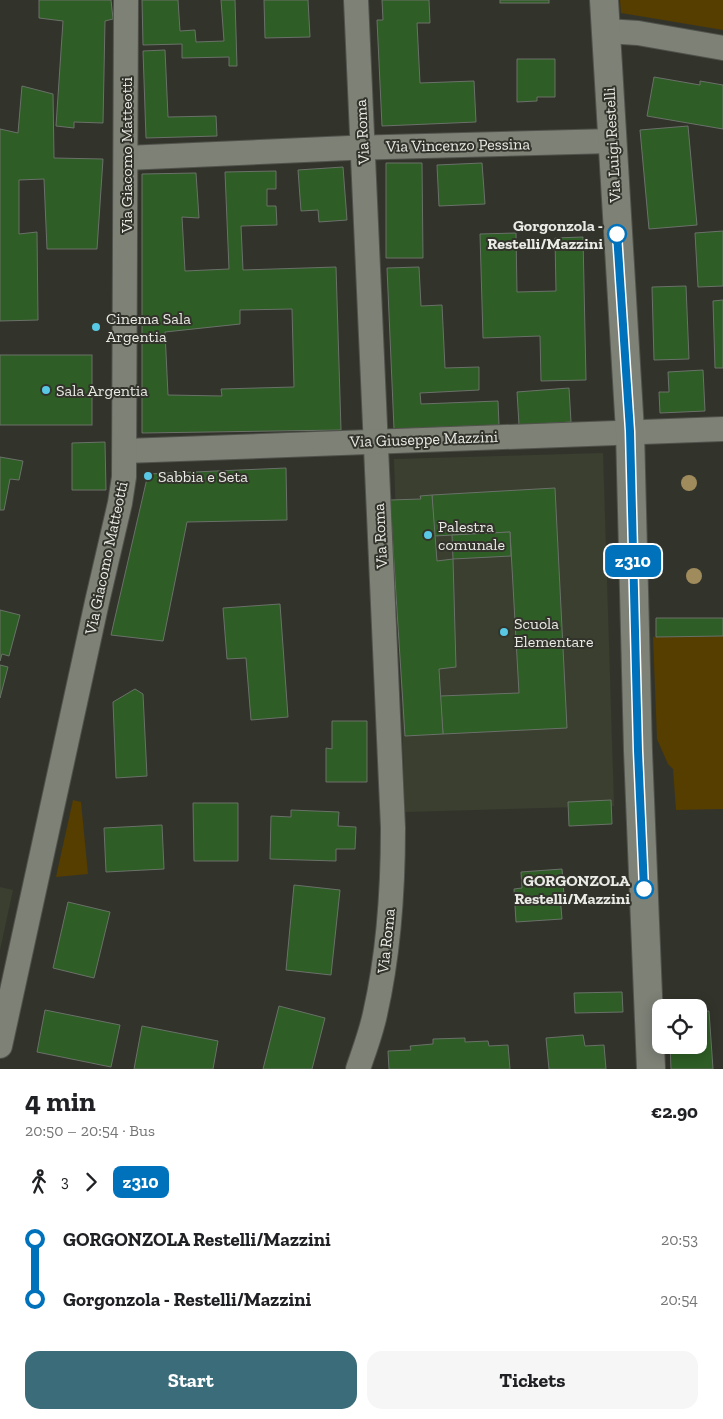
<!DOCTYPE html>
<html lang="en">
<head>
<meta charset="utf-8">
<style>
	body { margin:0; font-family:"Zilla Slab",serif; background:#f6f6f6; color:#202124; height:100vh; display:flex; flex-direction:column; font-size:19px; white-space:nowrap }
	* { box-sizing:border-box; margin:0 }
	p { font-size:16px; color:#757577 }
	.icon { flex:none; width:28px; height:28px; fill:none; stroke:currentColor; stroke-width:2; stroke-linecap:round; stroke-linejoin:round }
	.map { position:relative; height:1069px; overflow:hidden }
	.panel { display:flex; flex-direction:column; background:#fff; flex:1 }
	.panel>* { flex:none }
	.badge { padding:0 10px; border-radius:8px; font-size:18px; line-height:32px }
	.buttons { position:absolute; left:652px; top:999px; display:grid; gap:10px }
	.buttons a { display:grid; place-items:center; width:55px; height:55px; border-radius:10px; background:#fff; box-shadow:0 2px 12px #0003; font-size:25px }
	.map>.badge { position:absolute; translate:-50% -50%; box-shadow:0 0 0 2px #fff }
	.legs { display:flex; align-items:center; gap:8px; height:55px; padding:0 25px; font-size:16px }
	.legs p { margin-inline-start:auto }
	.headline { display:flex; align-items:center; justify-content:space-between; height:85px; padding:0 25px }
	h1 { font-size:28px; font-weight:700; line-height:38px }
	.action { display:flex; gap:10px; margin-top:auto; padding:10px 25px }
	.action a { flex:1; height:58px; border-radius:15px; background:#3a6c7a; color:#fff; font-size:20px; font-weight:700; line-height:58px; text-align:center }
	.action a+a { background:#f6f6f6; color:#202124 }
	ul { padding:0 25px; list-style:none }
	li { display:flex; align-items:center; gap:18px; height:60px; font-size:19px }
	li i { display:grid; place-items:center; width:8px; height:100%; margin:0 6px; background:currentColor }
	li i::after { content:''; width:12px; height:12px; margin:-6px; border:4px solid; border-radius:50%; background:#fff }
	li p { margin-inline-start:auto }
	li:first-child i { background:linear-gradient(#0000 50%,currentColor 0) }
	li:last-child i { background:linear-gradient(currentColor 50%,#0000 0) }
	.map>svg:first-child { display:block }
	.built { fill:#3a3f30 }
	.green { fill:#563d00 }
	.building { fill:#2e5d25; stroke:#6a7169; fill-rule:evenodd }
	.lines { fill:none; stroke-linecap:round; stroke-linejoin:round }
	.minor-casing { stroke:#50524b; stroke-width:26 }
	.tertiary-casing { stroke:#50524b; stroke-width:30 }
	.minor { stroke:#7d8176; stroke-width:24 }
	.tertiary { stroke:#7d8176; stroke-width:28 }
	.tree { fill:#a08b5d }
	.line-1-casing { stroke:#fff; stroke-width:11 }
	.line-1 { stroke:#0072bc; stroke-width:8 }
	.stop-1-dot { fill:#fff; stroke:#0072bc; stroke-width:2.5 }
	.poi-dot { fill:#59c8e4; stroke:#32342b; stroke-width:2 }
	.labels { text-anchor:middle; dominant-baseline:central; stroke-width:4; stroke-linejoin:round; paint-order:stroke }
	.street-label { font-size:16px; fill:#eaebe6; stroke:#32342b }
	.stop-label { font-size:16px; font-weight:bold; fill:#eaebe6; stroke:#32342b; text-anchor:end }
	.poi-label { font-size:16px; fill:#eaebe6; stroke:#32342b; text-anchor:start }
</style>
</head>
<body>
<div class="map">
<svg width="723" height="1069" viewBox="0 0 723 1069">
	<rect width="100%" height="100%" fill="#32342b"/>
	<g class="built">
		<polygon points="603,453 614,806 405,812 394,459"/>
		<polygon points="0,887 13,890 0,950"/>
	</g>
	<g class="green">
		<polygon points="620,0 723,0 723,30 621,13"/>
		<polygon points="723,636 723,809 676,810 673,769 668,764 657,739 653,637"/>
		<polygon points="73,800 81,802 88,874 56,877"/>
	</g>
	<g class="building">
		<polygon points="39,0 111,0 113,19 105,21 103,123 74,122 74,128 56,126 63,21 39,18"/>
		<polygon points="142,0 178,0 180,31 195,30 196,42 224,41 221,0 235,0 237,66 229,66 229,57 182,58 182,44 143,45"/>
		<polygon points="264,0 308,0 310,37 265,38"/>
		<polygon points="382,0 429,0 430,23 417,23 420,83 474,81 476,122 382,126 377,20 383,20"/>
		<rect x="500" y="0" width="49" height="3"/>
		<polygon points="165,50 168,117 216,116 217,136 146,138 143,51"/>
		<polygon points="517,59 555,59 555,97 537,97 537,101 517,102"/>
		<polygon points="654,77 700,85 700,81 723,85 723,129 647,116"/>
		<polygon points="22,86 53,94 54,158 103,159 97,249 47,249 44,179 19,180 19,234 37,232 38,320 0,321 0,129 18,133"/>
		<polygon points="688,126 697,225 649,229 640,130"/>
		<polygon points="386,163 422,163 423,258 386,258"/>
		<polygon points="482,163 485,204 439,206 437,165"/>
		<polygon points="343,167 347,220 319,222 318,210 301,211 298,170"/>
		<path d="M276 171V189H267V206H276L277 225 241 226 243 270 336 267 341 430 142 433V174L196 173 199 218 182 217 185 271 229 269 225 172ZM292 309 294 387 221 389 222 396 168 395 165 332 240 324V310Z"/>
		<polygon points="723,231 723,286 698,287 695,233"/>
		<polygon points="516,233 517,292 556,291 555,238 583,237 586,380 541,381 540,336 483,338 480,234"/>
		<polygon points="419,267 421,306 442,305 445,368 479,367 479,390 420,393 421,404 498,401 499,425 394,429 387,268"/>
		<polygon points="686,286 689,359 654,360 652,287"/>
		<polygon points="723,300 723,368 715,368 713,301"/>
		<rect x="0" y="355" width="92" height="70"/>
		<polygon points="703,370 705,411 660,413 659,392 669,392 668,372"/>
		<polygon points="569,388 571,422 519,425 517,392"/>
		<polygon points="105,442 106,490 72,490 72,443"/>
		<polygon points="0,457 23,461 19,480 10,479 4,510 0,510"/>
		<polygon points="286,468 287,520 187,522 163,641 111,635 148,474"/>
		<polygon points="555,488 567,728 443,734 440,696 519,693 510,532 434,536 432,495"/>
		<polygon points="432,495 437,561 453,559 456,667 439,669 443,734 405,736 390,500 421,499 420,496"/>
		<polygon points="510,532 511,556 453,559 452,535"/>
		<polygon points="280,604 288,717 251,720 246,658 227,659 223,608"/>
		<polygon points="0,610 20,615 9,656 2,654 0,661"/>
		<polygon points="656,618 723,618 723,636 656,637"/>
		<polygon points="0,665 8,667 0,698"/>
		<polygon points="135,689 143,694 147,776 116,778 113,702"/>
		<polygon points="332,721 367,721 367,782 326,782 326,748 332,749"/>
		<polygon points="611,800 612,824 569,826 568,802"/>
		<polygon points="193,803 238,803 238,861 194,861"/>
		<polygon points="291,810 339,812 338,826 356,827 355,849 336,849 336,861 270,859 271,816 291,817"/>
		<polygon points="162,825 164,869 106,872 104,828"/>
		<polygon points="562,869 564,895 560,895 562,919 516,922 514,889 522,888 521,872"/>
		<polygon points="294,885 340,890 331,975 286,970"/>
		<polygon points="68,902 110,912 94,978 53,968"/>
		<polygon points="622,992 623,1012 575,1013 574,993"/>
		<polygon points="279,1006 325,1018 312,1069 263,1069"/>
		<polygon points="45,1010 120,1025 111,1067 37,1052"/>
		<polygon points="699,1011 709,1011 713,1069 671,1069 670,1045 699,1045"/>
		<polygon points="142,1026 218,1041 213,1069 134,1069"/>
		<polygon points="583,1035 585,1046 604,1045 606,1069 549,1069 546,1038"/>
		<polygon points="465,1038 465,1042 488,1041 489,1046 508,1045 510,1069 389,1069 388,1051 411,1050 410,1046 433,1044 433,1039"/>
	</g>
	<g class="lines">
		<g class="minor-casing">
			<g id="minor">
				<path d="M356 0 393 828C393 887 388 957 375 1014 371 1033 364 1051 358 1069"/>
				<polyline points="606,31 638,33 723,48"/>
				<polyline points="126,158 349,148 612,141"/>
				<polyline points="125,451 723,429"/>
				<polyline points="0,1046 97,602 120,503 124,477 126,0"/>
			</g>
		</g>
		<g class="tertiary-casing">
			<polyline id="tertiary" points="604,0 630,431 638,751 651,1069"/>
		</g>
		<use href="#minor" class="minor"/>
		<use href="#tertiary" class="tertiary"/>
	</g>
	<g class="tree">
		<circle cx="689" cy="483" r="8"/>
		<circle cx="694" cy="576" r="8"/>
	</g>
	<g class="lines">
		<g class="line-1-casing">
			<polyline id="line-1" points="617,234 630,431 638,751 644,889"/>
		</g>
		<use href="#line-1" class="line-1"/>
	</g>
	<g class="stop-1-dot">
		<circle cx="617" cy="234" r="9"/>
		<circle cx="644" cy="889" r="9"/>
	</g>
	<g class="poi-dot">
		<circle cx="96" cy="327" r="5"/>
		<circle cx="46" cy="390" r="5"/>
		<circle cx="148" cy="476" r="5"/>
		<circle cx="428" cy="535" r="5"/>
		<circle cx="504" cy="632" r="5"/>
	</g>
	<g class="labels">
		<g class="street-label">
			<text transform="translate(362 132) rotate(-93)">Via Roma</text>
			<text transform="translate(458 145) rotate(-1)">Via Vincenzo Pessina</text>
			<text transform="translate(612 145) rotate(-93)">Via Luigi Restelli</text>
			<text transform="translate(126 155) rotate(-90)">Via Giacomo Matteotti</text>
			<text transform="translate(424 439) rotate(-2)">Via Giuseppe Mazzini</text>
			<text transform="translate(380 536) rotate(-93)">Via Roma</text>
			<text transform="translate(106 558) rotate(-78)">Via Giacomo Matteotti</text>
			<text transform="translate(386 941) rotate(-84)">Via Roma</text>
		</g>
		<g class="stop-label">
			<text x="603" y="225">Gorgonzola -<tspan x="603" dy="18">Restelli/Mazzini</tspan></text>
			<text x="630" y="880">GORGONZOLA<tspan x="630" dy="18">Restelli/Mazzini</tspan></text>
		</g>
		<g class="poi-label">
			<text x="106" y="318">Cinema Sala<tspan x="106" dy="18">Argentia</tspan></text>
			<text x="56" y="390">Sala Argentia</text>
			<text x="158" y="476">Sabbia e Seta</text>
			<text x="438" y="526">Palestra<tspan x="438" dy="18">comunale</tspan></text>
			<text x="514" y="623">Scuola<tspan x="514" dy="18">Elementare</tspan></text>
		</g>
	</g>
</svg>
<div class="buttons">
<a><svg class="icon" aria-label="locate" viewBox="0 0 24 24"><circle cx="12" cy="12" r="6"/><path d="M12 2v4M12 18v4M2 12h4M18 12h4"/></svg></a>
</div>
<b class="badge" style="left:633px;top:561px;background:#0072bc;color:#fff">z310</b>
</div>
<section class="panel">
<div class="headline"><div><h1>4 min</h1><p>20:50 – 20:54 · Bus</p></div><b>€2.90</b></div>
<div class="legs"><svg class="icon" aria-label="walk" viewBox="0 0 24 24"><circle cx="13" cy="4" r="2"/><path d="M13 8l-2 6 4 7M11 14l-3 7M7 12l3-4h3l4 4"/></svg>3<svg class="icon" aria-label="forward" viewBox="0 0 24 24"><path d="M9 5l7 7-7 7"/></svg><b class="badge" style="background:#0072bc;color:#fff">z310</b></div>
<ul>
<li><i style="color:#0072bc"></i><b>GORGONZOLA Restelli/Mazzini</b><p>20:53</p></li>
<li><i style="color:#0072bc"></i><b>Gorgonzola - Restelli/Mazzini</b><p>20:54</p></li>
</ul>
<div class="action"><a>Start</a><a>Tickets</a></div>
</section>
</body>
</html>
